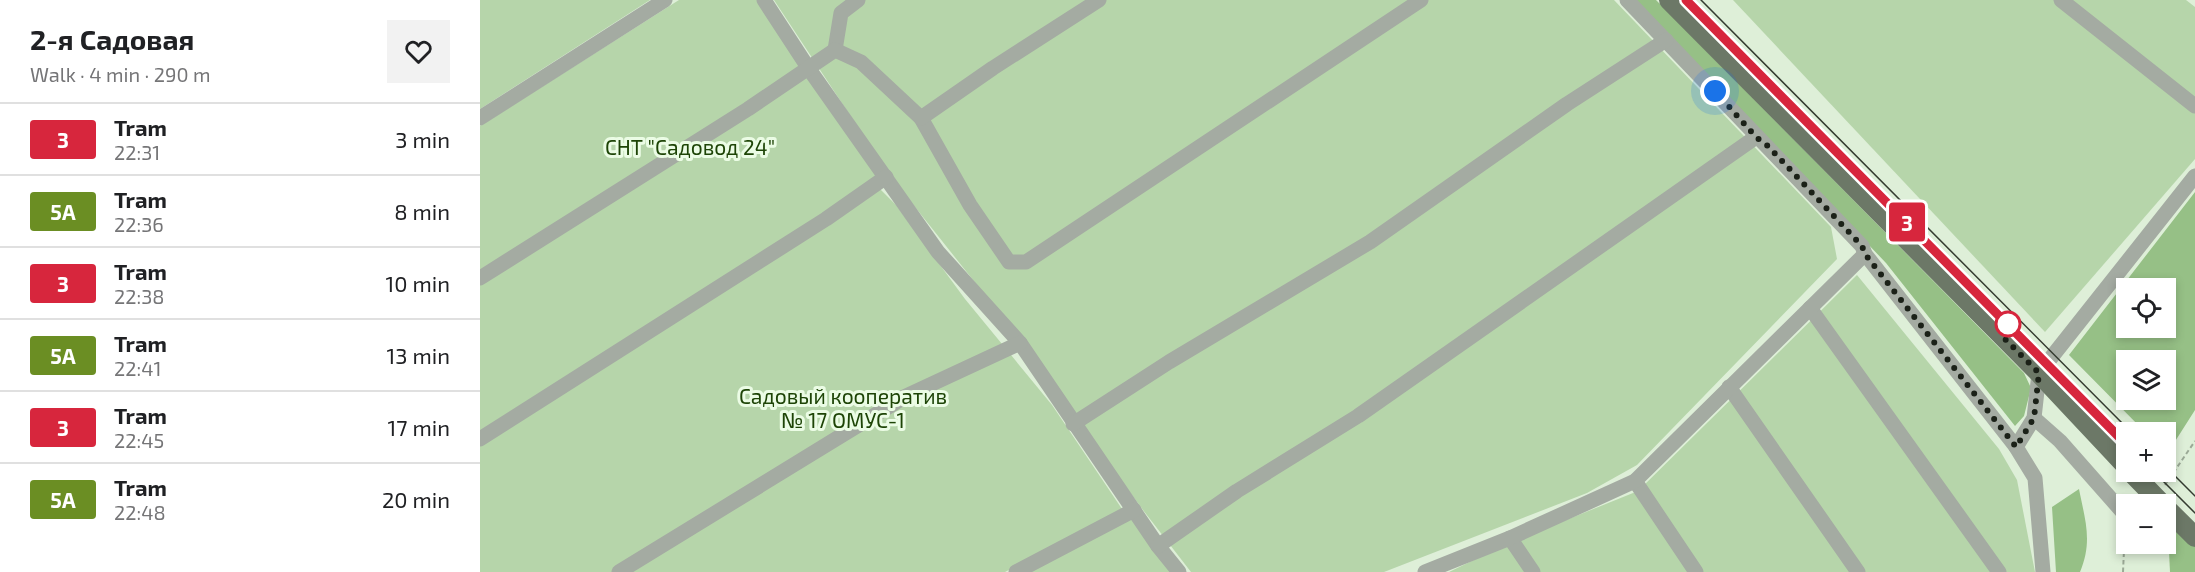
<!DOCTYPE html>
<html lang="en">
<head>
<meta charset="utf-8">
<style>
	body { margin:0; font-family:"Exo 2",sans-serif; background:#f2f2f2; color:#202124; height:100vh; display:flex; flex-direction:column; font-size:22px; white-space:nowrap }
	* { box-sizing:border-box; margin:0 }
	p { font-size:20px; color:#757577 }
	.icon { flex:none; width:33px; height:33px; fill:none; stroke:currentColor; stroke-width:2; stroke-linecap:round; stroke-linejoin:round }
	.map { position:relative; flex:1; overflow:hidden }
	.drawer { display:flex; flex-direction:column; background:#fff; width:480px }
	.drawer>* { flex:none }
	.badge { padding:0 12px; border-radius:4px; font-size:21px; line-height:39px }
	.controls { position:absolute; left:1636px; top:278px; display:grid; gap:12px }
	.controls a { display:grid; place-items:center; width:60px; height:60px; border-radius:0px; background:#fff; box-shadow:0 3px 9px #0003; font-size:30px }
	.you { position:absolute; width:30px; height:30px; margin:-15px; border:4px solid #fff; border-radius:50%; background:#1a73e8; box-shadow:0 0 0 9px #1a73e833 }
	.map>.badge { position:absolute; translate:-50% -50%; box-shadow:0 0 0 3px #fff }
	.round { display:grid; place-items:center; flex:none; width:63px; height:63px; border-radius:0px; background:#f2f2f2 }
	.summary { display:flex; align-items:center; justify-content:space-between; height:102px; padding:0 30px }
	h1 { font-size:28px; font-weight:700; line-height:45px }
	ul { padding:0; list-style:none }
	li { display:flex; align-items:center; gap:18px; height:72px; padding:0 30px; border-top:2px solid #e0e0e0 }
	li div { flex:1 }
	li b { display:block; font-size:22px }
	li em { font-style:normal }
	li .badge { min-width:66px; font-weight:700; text-align:center }
	main { display:flex; flex:1; min-height:0 }
	.map>svg:first-child { display:block }
	.green { fill:#b6d5aa }
	.forest { fill:#96c086; fill-rule:evenodd }
	.lines { fill:none; stroke-linecap:round; stroke-linejoin:round }
	.path { stroke:#9ba996; stroke-width:2; stroke-dasharray:4.5 3; stroke-linecap:butt }
	.minor { stroke:#a4aba2; stroke-width:15 }
	.major { stroke:#6c7867; stroke-width:20 }
	.tram { stroke:#343b30; stroke-width:1.5 }
	.line-casing { stroke:#fff; stroke-width:14 }
	.line { stroke:#d7263d; stroke-width:9 }
	.walk { stroke:#1b2118; stroke-width:6; stroke-dasharray:0 10.8 }
	.stop-dot { fill:#fff; stroke:#d7263d; stroke-width:3 }
	.labels { text-anchor:middle; dominant-baseline:central; stroke-width:6; stroke-linejoin:round; paint-order:stroke }
	.park-label { font-size:21px; fill:#1d4406; stroke:#ebfce5 }
</style>
</head>
<body>
<main>
<section class="drawer">
<div class="summary"><div><h1>2-я Садовая</h1><p>Walk · 4 min · 290 m</p></div><a class="round"><svg class="icon" aria-label="heart" viewBox="0 0 24 24"><path d="M12 20l-8-8c-3-5 5-10 8-4 3-6 11-1 8 4z"/></svg></a></div>
<ul>
<li><span class="badge" style="background:#d7263d;color:#fff">3</span><div><b>Tram</b><p>22:31</p></div><em>3 min</em></li>
<li><span class="badge" style="background:#6b8e23;color:#fff">5А</span><div><b>Tram</b><p>22:36</p></div><em>8 min</em></li>
<li><span class="badge" style="background:#d7263d;color:#fff">3</span><div><b>Tram</b><p>22:38</p></div><em>10 min</em></li>
<li><span class="badge" style="background:#6b8e23;color:#fff">5А</span><div><b>Tram</b><p>22:41</p></div><em>13 min</em></li>
<li><span class="badge" style="background:#d7263d;color:#fff">3</span><div><b>Tram</b><p>22:45</p></div><em>17 min</em></li>
<li><span class="badge" style="background:#6b8e23;color:#fff">5А</span><div><b>Tram</b><p>22:48</p></div><em>20 min</em></li>
</ul>
</section>
<div class="map">
<svg width="1715" height="572" viewBox="0 0 1715 572">
	<rect width="100%" height="100%" fill="#deefd8"/>
	<g class="green">
		<polygon points="0,0 170,0 0,109"/>
		<polygon points="199,0 279,0 395,169 395,181 0,431 0,126"/>
		<polygon points="294,0 1134,0 1351,227 1357,259 1157,465 1107,493 904,572 711,572 663,510 505,295 408,173"/>
		<polygon points="1253,0 1706,0 1715,7 1715,159 1565,332"/>
		<polygon points="400,189 416,205 485,299 572,405 642,509 525,572 0,572 0,445"/>
		<polygon points="1377,275 1519,449 1537,480 1555,572 969,572 1029,543 1158,491"/>
		<polygon points="649,516 692,572 546,572"/>
	</g>
	<g class="forest">
		<polygon points="1155,0 1176,0 1544,373 1551,388 1544,416 1535,426 1406,263"/>
		<path d="M1715 192V410L1687 454 1686 432H1665L1589 355ZM1647 288H1686V327H1647ZM1647 360H1686V399H1647Z"/>
		<path d="M1599 489C1605 520 1613 541 1600 572H1576L1572 507Z"/>
		<polygon points="1687,511 1715,540 1715,572 1690,572"/>
	</g>
	<g class="lines">
		<g class="path">
			<polyline points="1685,485 1715,441"/>
			<polyline points="1643,572 1644,550 1647,543"/>
		</g>
		<g class="minor">
			<polyline points="284,0 329,69 458,252 540,343 678,546 699,572"/>
			<polyline points="1147,0 1382,246 1385,254 1536,447"/>
			<polyline points="1581,0 1715,106"/>
			<polyline points="355,50 361,13 378,0"/>
			<polyline points="0,118 185,0"/>
			<polyline points="441,118 490,205 529,262 546,262 941,0"/>
			<polyline points="0,278 268,109 355,50 381,62 441,118 513,68 619,0"/>
			<polyline points="1330,308 1519,572"/>
			<polyline points="1249,387 1378,572"/>
			<polyline points="1554,418 1580,441 1647,517"/>
			<polyline points="593,424 689,362 890,242 1087,104 1186,40"/>
			<polyline points="0,439 346,219 406,177"/>
			<polyline points="1155,481 1216,572"/>
			<polyline points="1030,538 1053,572"/>
			<polyline points="678,546 757,491 878,416 1276,137"/>
			<polyline points="139,572 426,396 540,343"/>
			<polyline points="536,572 654,510"/>
			<polyline points="945,572 1030,538 1155,481 1385,254"/>
			<polyline points="1563,572 1555,478 1536,447 1554,418 1559,373 1715,176"/>
		</g>
		<g class="major">
			<polyline points="1189,0 1559,373 1647,467"/>
			<polyline points="1650,471 1682,504"/>
			<polyline points="1686,508 1715,537"/>
		</g>
		<g class="tram">
			<polyline points="1206,0 1647,445"/>
			<polyline points="1221,0 1651,432"/>
			<polyline points="1686,467 1715,496"/>
			<polyline points="1673,471 1715,513"/>
		</g>
	</g>
	<g class="lines">
		<g class="line-casing">
			<polyline id="line" points="1206,0 1647,445"/>
		</g>
		<use href="#line" class="line"/>
		<polyline class="walk" points="1235,91 1276,137 1288,146 1382,246 1385,254 1536,447 1554,418 1559,373 1525,339 1528,324"/>
	</g>
	<circle class="stop-dot" cx="1528" cy="324" r="12"/>
	<g class="labels">
		<g class="park-label">
			<text x="210" y="146">СНТ "Садовод 24"</text>
			<text x="363" y="395">Садовый кооператив<tspan x="363" dy="24">№ 17 ОМУС-1</tspan></text>
		</g>
	</g>
</svg>
<div class="controls">
<a><svg class="icon" aria-label="locate" viewBox="0 0 24 24"><circle cx="12" cy="12" r="6"/><path d="M12 2v4M12 18v4M2 12h4M18 12h4"/></svg></a>
<a><svg class="icon" aria-label="layers" viewBox="0 0 24 24"><path d="M12 4l9 5-9 5-9-5zM3 14l9 5 9-5"/></svg></a>
<a>+</a>
<a>−</a>
</div>
<div class="you" style="left:1235px;top:91px"></div>
<b class="badge" style="left:1427px;top:222px;background:#d7263d;color:#fff">3</b>
</div>
</main>
</body>
</html>
